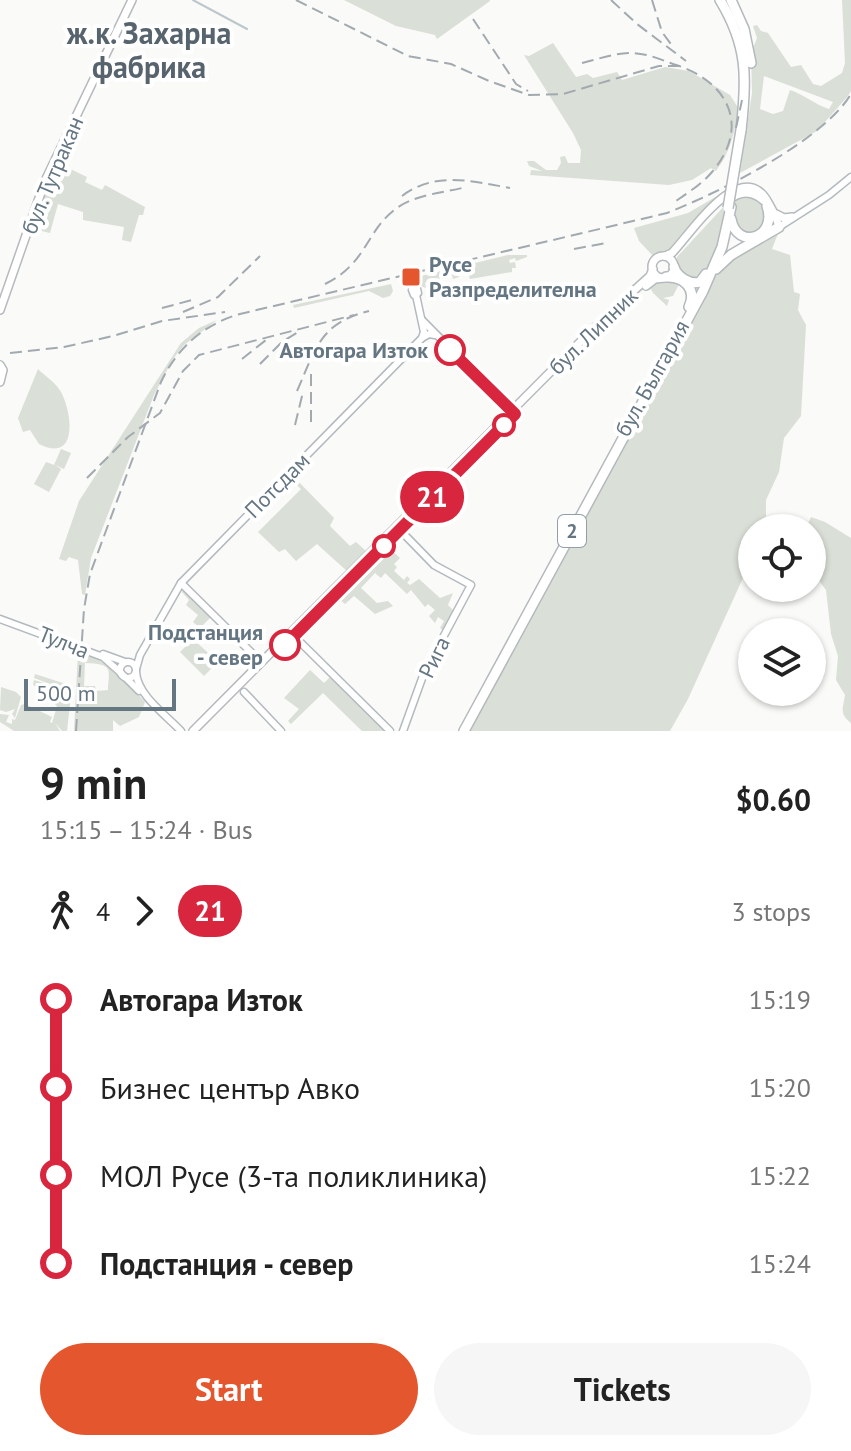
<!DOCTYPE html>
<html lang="en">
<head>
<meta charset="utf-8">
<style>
	body { margin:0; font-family:"PT Sans",sans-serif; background:#f6f6f6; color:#222; height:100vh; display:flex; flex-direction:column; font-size:30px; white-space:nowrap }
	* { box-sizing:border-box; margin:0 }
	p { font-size:26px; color:#767676 }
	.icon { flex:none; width:44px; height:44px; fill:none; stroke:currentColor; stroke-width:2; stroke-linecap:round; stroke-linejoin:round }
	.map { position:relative; height:731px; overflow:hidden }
	.sheet { display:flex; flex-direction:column; background:#fff; flex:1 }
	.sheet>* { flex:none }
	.badge { padding:0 16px; border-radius:26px; font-size:28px; line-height:52px }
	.tools { position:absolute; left:738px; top:514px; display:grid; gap:16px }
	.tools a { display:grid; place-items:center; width:88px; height:88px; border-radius:50%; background:#fff; box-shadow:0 2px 6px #0004; font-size:40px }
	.scale { position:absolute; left:24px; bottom:20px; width:152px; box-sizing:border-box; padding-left:8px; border:4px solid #657683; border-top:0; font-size:22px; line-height:28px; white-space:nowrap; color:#657683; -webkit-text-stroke:6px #fff; paint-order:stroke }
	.map>.badge { position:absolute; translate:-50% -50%; box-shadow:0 0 0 4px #fff }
	.legs { display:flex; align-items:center; gap:12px; height:88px; padding:0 40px; font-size:26px }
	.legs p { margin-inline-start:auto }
	.overview { display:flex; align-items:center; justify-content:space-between; height:136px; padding:0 40px }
	h1 { font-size:44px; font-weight:600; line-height:60px }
	.button { display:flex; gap:16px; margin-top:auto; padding:16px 40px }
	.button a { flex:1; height:92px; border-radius:48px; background:#e4572e; color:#fff; font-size:32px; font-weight:600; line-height:92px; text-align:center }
	.button a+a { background:#f6f6f6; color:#222 }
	ul { padding:0 40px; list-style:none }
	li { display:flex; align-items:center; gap:28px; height:88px; font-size:30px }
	li i { display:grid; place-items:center; width:12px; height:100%; margin:0 10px; background:currentColor }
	li i::after { content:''; width:20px; height:20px; margin:-10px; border:6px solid; border-radius:50%; background:#fff }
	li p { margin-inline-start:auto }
	li:first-child i { background:linear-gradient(#0000 50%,currentColor 0) }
	li:last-child i { background:linear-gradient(currentColor 50%,#0000 0) }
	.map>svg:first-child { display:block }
	.green { fill:#dadfd7; fill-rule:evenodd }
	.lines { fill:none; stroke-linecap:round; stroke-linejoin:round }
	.stream { stroke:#bbc7cb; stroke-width:2 }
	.secondary-casing { stroke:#b3babf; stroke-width:9 }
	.primary-casing { stroke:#b5babe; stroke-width:10 }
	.highway-casing { stroke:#b4b9bd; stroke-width:12 }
	.secondary { stroke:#fff; stroke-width:6 }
	.primary { stroke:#fff; stroke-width:7 }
	.highway { stroke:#fff; stroke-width:9 }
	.rail { stroke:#a2aab0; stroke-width:2; stroke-dasharray:12 6; stroke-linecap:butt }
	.highway-bridge-casing { stroke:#b4b9bd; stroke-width:12; stroke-linecap:butt }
	.highway-bridge { stroke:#fff; stroke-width:9 }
	.line-1-casing { stroke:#fff; stroke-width:18 }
	.line-1 { stroke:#d7263d; stroke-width:12 }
	.poi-dot { fill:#e4572e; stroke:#fff; stroke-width:3 }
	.stop-1-dot { fill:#fff; stroke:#d7263d; stroke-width:4 }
	.labels { text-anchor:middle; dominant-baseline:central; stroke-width:8; stroke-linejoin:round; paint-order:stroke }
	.shield { fill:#fff; stroke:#939fa8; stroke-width:2 }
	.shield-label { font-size:20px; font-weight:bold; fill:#657683 }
	.street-label { font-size:22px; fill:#657683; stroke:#fff }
	.poi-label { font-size:22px; font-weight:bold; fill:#657683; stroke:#fff; text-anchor:start }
	.stop-label { font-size:22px; font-weight:bold; fill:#657683; stroke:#fff; text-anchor:end }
	.district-label { font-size:30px; font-weight:bold; fill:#57646e; stroke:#fff }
</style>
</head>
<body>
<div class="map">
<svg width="851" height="731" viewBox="0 0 851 731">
	<rect width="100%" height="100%" fill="#fafaf8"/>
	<g class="green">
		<polygon points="344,0 490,0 490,1 437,39 435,35 396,26"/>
		<path d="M842 0H851V91L848 96 817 131 740 173 752 93 751 53 757 38 753 26 757 25 761 31 768 33 791 67 801 65 813 84 821 86 842 73 845 63ZM764 76 833 102 829 109C814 104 805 95 790 90L783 111 773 114 760 109Z"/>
		<path d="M553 43 576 77 587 74 593 78 617 72 622 80 665 67 689 71 730 95 739 109C734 133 731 151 716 171L711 168 692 180 669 185 530 175 531 170 542 171 529 166 527 161H534L546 170H557L561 163 560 157 565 156 568 163H580L581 150 573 133 524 55 529 56Z"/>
		<polygon points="56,162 87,177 85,182 102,190 105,185 145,207 143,215 139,215 131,242 122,240 124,227 83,220 83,212 58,204 50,233 29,228"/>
		<polygon points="729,189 671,252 654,257 639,241 634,228 688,213"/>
		<polygon points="744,193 763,201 766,226 753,236 735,228 733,208 736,196"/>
		<path d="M727 203C722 227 717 265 697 281L676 271 677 257Z"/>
		<polygon points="779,231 772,249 790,255 794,292 800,294 798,310 806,325 801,416 784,438 779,472 766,500 766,516 770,527 752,528 752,558 688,699 670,731 468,731 719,266"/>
		<polygon points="508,255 527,255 527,257 516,261 515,258 509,260 510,263 515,262 516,268 512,268 512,272 470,279 467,269 458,274 459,277 453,279 452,275 440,278 441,285 431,287 427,282 425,283 426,288 421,286 421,276"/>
		<polygon points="671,278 679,284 673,296 663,298 669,300 667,306 653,293 650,287 652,284"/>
		<polygon points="391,284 393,291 390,296 383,298 369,291 294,308 293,305"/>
		<polygon points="217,320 184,345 173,359 154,395 91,558 85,595 82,594 78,560 69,557 66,561 59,559 79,501 181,343 199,328"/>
		<path d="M38 369C45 376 56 383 61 392 72 412 79 464 39 444L30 430 23 432 18 418Z"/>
		<polygon points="61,449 71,453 64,469 55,465 61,469 49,492 34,484 46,462 54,465"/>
		<polygon points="292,475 334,518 330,526 350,546 356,542 367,552 348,572 317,544 296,561 285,549 279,552 258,532 301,489 290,479"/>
		<path d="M811 517 825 522 851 538V723C839 713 843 709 845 695L836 680 838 656 831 634 826 590 812 571V528H806Z"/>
		<polygon points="390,549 400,558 394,564 397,567 394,571 404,580 407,576 410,579 407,583 410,585 419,579 440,598 453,593 448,605 454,611 444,631 440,628 444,621 438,617 435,623 429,616 435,610 428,604 425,607 411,590 407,594 385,573 381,578 375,573 361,588 377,603 388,601 393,606 375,614 354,596 345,604 339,599"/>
		<polygon points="184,588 212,616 200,628 193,622 198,615 186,605 189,600 182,592"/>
		<polygon points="193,639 218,662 204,676 180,652"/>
		<path d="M78 651C106 659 126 680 145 702L139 717 120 726 113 720V731H74ZM85 663C114 664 109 669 108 690L96 691 95 686H84Z"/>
		<polygon points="310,670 324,683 331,676 387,731 362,731 323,693 291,724 288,721 299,709 284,698"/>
		<polygon points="35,674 72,686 67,731 62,731 55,723 60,731 14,731 0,722 0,714 9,715 6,722 12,724 12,719 15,720 21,705 25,704 52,717 50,722 52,723 57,706 52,701 54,694 33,685 34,680 66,690 34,678"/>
		<polygon points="1,687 16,692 21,697 15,718 12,714 15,709 6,712 0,710"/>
	</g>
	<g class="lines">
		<polyline class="stream" points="193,0 247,29"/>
		<g class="secondary-casing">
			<g id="secondary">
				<polyline points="779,227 829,195 851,177"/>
				<polygon points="417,289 418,293 414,295 412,290"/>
				<polyline points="416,295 424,332 422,338"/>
				<polyline points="422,320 515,414"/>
				<polyline points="397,527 434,565 471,585 424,673 403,731"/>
				<polyline points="181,583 261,662"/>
				<polyline points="0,619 103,657 122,674"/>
				<polyline points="291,633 390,731"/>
				<polyline points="103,654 125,662"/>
				<circle cx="128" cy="670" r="8"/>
				<polyline points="136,669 140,655 181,583 422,338 429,334 435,335"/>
				<path d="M136 672C137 695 166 715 181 731"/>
				<polyline points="124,676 139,691"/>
				<polyline points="244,692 281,731"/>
			</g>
		</g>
		<g class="primary-casing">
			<g id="primary">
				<path d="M729 200C741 190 753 191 764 201"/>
				<polyline points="776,214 784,218 792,217"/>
				<path d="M665 256 672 253C692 232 743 153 769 204 773 211 777 219 779 227"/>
				<circle cx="663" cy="267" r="11"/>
				<polyline points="646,286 655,279 664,278"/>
				<polyline points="0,310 45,181 132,0"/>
				<polyline points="0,365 3,370 0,382"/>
				<polyline points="193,731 607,315 650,276 653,269"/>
			</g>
		</g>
		<g class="highway-casing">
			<g id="highway">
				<path d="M720 0C748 46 747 78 741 130"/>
				<polyline points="731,0 744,29 751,63"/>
				<path d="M731 219C737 251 778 238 767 206"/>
				<path d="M674 267C677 277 690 285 700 282L706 274"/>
				<polyline points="716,269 731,255 779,227"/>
				<path d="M666 277C685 276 697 290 689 307"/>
				<polyline points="464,731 703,291 722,247 731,207"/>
			</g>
		</g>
		<use href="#secondary" class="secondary"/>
		<use href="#primary" class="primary"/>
		<use href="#highway" class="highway"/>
		<g class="rail">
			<polyline points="296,0 408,56 451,64 489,81 529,95 563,94 659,66 683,66"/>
			<polyline points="611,0 637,24 686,61"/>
			<polyline points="652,0 662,32 673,47"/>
			<polyline points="473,19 516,84 528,91"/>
			<path d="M582 63C598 59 615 53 631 53 645 53 660 59 673 64 727 80 752 125 712 172 702 184 686 194 673 203"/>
			<polyline points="736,128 742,100"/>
			<path d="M402 196C435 171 472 181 510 188"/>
			<polyline points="574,249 606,243"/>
			<path d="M325 284C368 263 365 231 397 208 415 195 441 193 462 188"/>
			<polyline points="162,308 196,299"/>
			<polyline points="183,312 218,297 260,256"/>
			<polyline points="10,353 64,347 113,336 162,321 225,312"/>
			<polyline points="242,359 266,340"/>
			<polyline points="260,364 282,342 298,332"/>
			<path d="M297 391C316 348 320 323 369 311"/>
			<polyline points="311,422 311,368"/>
			<polyline points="295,425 303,392"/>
			<polyline points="87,478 128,437 160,413 183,371 199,355 354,315"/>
			<path d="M76 731 84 609 90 574 161 382C177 348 204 324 240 314L667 213C718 193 823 141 851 94"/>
		</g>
		<g class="highway-bridge-casing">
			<polyline id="highway-bridge" points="728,208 741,130"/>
		</g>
		<use href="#highway-bridge" class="highway-bridge"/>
	</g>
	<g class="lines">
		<g class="line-1-casing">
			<polyline id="line-1" points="285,645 515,414 450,350"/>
		</g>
		<use href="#line-1" class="line-1"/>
	</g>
	<rect class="poi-dot" x="401" y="267" width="20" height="20" rx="4"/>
	<g class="stop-1-dot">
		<circle cx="450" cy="350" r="14"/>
		<circle cx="504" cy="425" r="10"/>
		<circle cx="384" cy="546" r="10"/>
		<circle cx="285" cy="645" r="14"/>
	</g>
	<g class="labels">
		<rect class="shield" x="558" y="515" width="28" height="32" rx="6"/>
		<g class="shield-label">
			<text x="572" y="531">2</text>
		</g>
		<g class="street-label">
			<text transform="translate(52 175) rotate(-67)">бул. Тутракан</text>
			<text transform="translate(593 331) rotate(-44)">бул. Липник</text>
			<text transform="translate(652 378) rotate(-61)">бул. България</text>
			<text transform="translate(277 485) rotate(-45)">Потсдам</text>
			<text transform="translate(64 642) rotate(22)">Тулча</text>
			<text transform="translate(434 657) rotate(-64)">Рига</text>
		</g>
		<g class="poi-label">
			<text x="429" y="264">Русе<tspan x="429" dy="25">Разпределителна</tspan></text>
		</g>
		<g class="stop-label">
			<text x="428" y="350">Автогара Изток</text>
			<text x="263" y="632">Подстанция<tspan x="263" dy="25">- север</tspan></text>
		</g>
		<g class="district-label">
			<text x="149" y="32">ж.к. Захарна<tspan x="149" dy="34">фабрика</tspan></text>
		</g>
	</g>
</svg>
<div class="tools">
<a><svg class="icon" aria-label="locate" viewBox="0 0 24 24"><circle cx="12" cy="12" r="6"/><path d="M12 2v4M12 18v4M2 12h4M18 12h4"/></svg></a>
<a><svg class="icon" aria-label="layers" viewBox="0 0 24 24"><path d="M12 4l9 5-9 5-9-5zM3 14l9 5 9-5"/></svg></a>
</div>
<div class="scale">500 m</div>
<b class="badge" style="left:432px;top:497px;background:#d7263d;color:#fff">21</b>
</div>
<section class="sheet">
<div class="overview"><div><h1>9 min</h1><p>15:15 – 15:24 · Bus</p></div><b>$0.60</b></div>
<div class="legs"><svg class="icon" aria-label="walk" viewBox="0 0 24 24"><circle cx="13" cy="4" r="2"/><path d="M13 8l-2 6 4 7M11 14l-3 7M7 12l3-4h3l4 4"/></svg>4<svg class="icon" aria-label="forward" viewBox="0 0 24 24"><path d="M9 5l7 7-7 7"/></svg><b class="badge" style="background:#d7263d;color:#fff">21</b><p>3 stops</p></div>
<ul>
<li><i style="color:#d7263d"></i><b>Автогара Изток</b><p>15:19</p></li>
<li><i style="color:#d7263d"></i><span>Бизнес център Авко</span><p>15:20</p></li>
<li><i style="color:#d7263d"></i><span>МОЛ Русе (3-та поликлиника)</span><p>15:22</p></li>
<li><i style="color:#d7263d"></i><b>Подстанция - север</b><p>15:24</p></li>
</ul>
<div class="button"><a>Start</a><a>Tickets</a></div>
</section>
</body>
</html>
